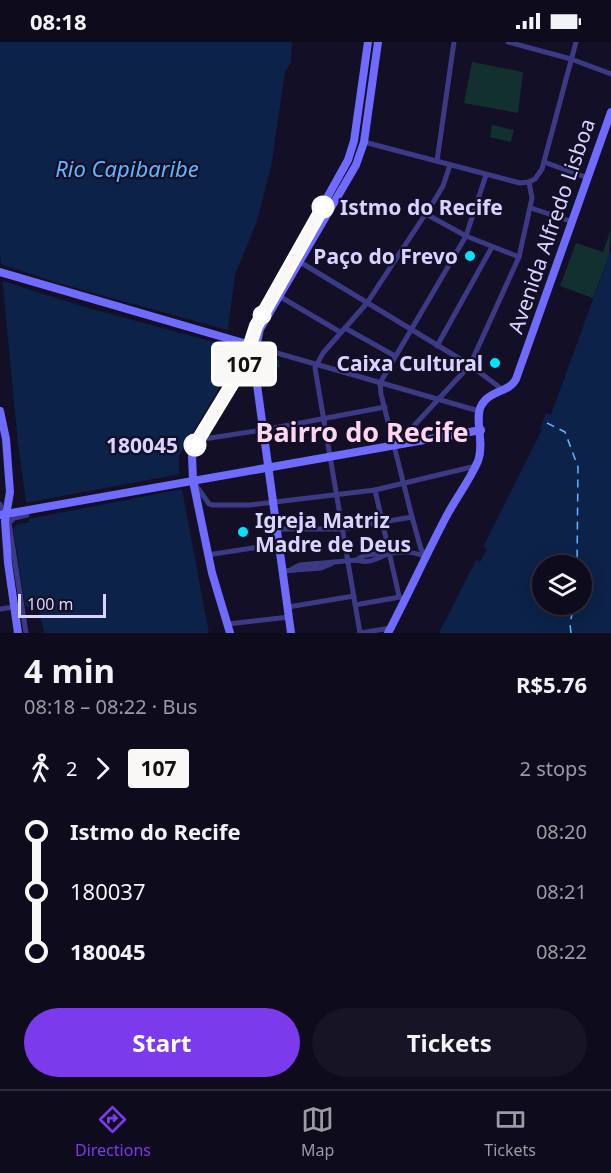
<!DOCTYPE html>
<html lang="en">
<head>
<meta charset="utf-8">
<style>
	body { margin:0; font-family:"Noto Sans",sans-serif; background:#171425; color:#f1f3f6; height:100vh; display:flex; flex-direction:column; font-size:22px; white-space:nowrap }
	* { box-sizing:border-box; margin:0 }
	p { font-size:20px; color:#9b9ba3 }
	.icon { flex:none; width:33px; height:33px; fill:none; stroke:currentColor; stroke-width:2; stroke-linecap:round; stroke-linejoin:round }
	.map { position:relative; height:591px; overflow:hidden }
	.side { display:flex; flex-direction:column; background:#0e0b1c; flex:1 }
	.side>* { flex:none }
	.badge { padding:0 12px; border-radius:4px; font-size:21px; line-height:39px }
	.tools { position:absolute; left:532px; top:513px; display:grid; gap:12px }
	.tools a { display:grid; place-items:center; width:60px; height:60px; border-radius:50%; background:#0e0b1c; box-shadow:0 3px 15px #0003,0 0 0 2px #2e2b3b; font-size:30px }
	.scale { position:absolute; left:18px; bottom:15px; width:88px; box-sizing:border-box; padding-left:6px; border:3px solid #d9d4ff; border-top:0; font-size:16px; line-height:21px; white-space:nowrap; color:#d9d4ff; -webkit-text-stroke:4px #130f26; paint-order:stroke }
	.map>.badge { position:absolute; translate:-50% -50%; box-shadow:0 0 0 3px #fff }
	.legs { display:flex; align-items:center; gap:9px; height:66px; padding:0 24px; font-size:20px }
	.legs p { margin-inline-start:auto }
	.head { display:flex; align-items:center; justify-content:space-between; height:102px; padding:0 24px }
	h1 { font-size:33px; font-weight:700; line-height:45px }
	.action { display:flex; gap:12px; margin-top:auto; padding:12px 24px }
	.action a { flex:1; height:69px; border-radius:36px; background:#7c3aed; color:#fff; font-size:24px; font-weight:700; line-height:69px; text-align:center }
	.action a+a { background:#171425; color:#f1f3f6 }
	ul { padding:0 24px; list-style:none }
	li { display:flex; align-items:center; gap:21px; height:60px; font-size:22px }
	li i { display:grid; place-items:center; width:9px; height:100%; margin:0 8px; background:currentColor }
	li i::after { content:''; width:15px; height:15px; margin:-8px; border:4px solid; border-radius:50%; background:#0e0b1c }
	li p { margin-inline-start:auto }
	li:first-child i { background:linear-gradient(#0000 50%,currentColor 0) }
	li:last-child i { background:linear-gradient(currentColor 50%,#0000 0) }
	.status { display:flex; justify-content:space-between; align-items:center; height:42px; padding:0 30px; background:#0e0b1c; direction:ltr }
	.status svg { height:16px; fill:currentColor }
	.tabs { display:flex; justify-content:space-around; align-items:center; height:84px; border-top:2px solid #2e2b3b; background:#0e0b1c; font-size:16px; color:#9b9ba3 }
	.tabs a { display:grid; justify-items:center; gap:3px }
	.tabs .current { color:#7c3aed }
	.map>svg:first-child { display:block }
	.green { fill:#12302f }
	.water { fill:#0c2248; fill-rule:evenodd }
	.pier { fill:#130f26 }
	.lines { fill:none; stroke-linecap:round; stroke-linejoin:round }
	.ferry { stroke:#62b6ff; stroke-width:1.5; stroke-dasharray:8 6; stroke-linecap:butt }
	.street { stroke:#3d3a85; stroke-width:5 }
	.secondary { stroke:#6f6bff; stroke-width:8 }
	.line-1-casing { stroke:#fff; stroke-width:14 }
	.line-1 { stroke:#faf7f7; stroke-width:9 }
	.stop-1-dot { fill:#fff; stroke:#faf7f7; stroke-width:3 }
	.poi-dot { fill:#00e5ff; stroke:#130f26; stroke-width:2 }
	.labels { text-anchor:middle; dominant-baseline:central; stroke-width:4.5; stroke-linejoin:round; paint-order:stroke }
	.stop-label { font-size:21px; font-weight:bold; fill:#d9d4ff; stroke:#130f26; text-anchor:start }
	.street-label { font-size:21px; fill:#d9d4ff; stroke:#130f26 }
	.poi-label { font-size:21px; font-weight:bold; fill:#d9d4ff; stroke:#130f26; text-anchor:end }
	.water-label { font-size:22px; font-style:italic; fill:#62b6ff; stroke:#130f26 }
	.district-label { font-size:27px; font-weight:bold; fill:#ffd6f0; stroke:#130f26 }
</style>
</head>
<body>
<div class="status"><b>08:18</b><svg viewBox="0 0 49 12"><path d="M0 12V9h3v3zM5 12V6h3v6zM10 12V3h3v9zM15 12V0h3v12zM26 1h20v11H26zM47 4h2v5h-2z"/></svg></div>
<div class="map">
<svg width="611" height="591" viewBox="0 0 611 591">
	<rect width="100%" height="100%" fill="#130f26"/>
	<g class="green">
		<polygon points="472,20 523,30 518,71 464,61"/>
		<polygon points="492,83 514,88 511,100 490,95"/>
		<polygon points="611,187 609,213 593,256 560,244 576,201 603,210"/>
		<polygon points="261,313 279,318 280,325 260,328 258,314"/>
	</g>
	<g class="water">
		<polygon points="0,0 292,0 291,21 285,30 271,125 256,182 235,233 228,286 234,312 233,322 179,414 179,431 209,591 44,591 38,563 28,565 25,563 13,486 16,483 29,480 18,402 0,213"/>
		<path d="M611 208V591H439L476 518 480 520 487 507 483 505 542 388 540 387 546 371 551 373ZM543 524H582V562H543Z"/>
	</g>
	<g class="pier">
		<polygon points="0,222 61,242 231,289 236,306 81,264 0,238"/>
		<polygon points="180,432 183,447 27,477 25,461"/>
	</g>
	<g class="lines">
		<g class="ferry">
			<polyline points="547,381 565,390 578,425 577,524"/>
			<polyline points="571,591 570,582 574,562"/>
		</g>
		<g class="street">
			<polyline points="508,0 571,17 611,32"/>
			<polyline points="364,100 520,141 529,140 535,137 542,127 576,0"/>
			<polyline points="437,119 454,0"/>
			<polyline points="544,120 588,136"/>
			<polyline points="531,166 573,180"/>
			<polyline points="426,172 466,194 519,215"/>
			<polyline points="300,220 470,323 503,348"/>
			<polyline points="279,254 340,290"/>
			<polyline points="345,286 395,314"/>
			<polyline points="437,304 492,205"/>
			<polyline points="256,305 479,369"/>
			<polyline points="197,398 263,388 385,365"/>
			<polyline points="398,401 470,323 519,215 532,156 529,140"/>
			<polyline points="195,442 209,462 212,463 250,463 375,448 476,424"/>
			<polyline points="375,448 399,554"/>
			<polyline points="0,462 3,475"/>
			<polyline points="26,469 27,473 14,476 9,481 26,591"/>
			<polyline points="277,487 342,487 412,475"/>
			<polyline points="207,513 279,502"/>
			<polyline points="426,514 421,507 412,475 381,352 380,341 466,194 486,133"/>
			<path d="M357 518C363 512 376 511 384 513"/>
			<path d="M292 527 300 523 357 518C367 522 376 517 385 513 396 509 413 509 424 514"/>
			<polyline points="283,529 321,526 331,522"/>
			<polyline points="355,563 400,555"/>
			<polyline points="288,565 354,554"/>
			<polyline points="0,567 14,565"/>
			<polyline points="228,582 289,575"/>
			<polyline points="360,591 315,326 323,311 367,261 434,159 443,144 450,123"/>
			<polyline points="360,591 391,586"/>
		</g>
		<g class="secondary">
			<polyline points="0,230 254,304"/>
			<polyline points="0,369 6,397 10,450 5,479 8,521 18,591"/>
			<polyline points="0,473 481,388"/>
			<polyline points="230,591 212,531 193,439 192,413 197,398 243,324 256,284 348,118 354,99 368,0"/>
			<polyline points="291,591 255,328 256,305 260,287 356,123 364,100 378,0"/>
			<path d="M388 591C408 553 426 513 446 475 456 456 470 438 478 419 485 400 474 378 481 364 489 348 509 351 516 337L611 70"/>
		</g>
	</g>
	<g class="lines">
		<g class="line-1-casing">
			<polyline id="line-1" points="195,403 243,324 256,284 323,165"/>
		</g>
		<use href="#line-1" class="line-1"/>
	</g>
	<g class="stop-1-dot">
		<circle cx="323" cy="165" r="10"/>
		<circle cx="262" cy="273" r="8"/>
		<circle cx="195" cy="403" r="10"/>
	</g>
	<g class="poi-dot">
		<circle cx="470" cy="214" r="6"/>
		<circle cx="495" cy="321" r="6"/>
		<circle cx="243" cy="490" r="6"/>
	</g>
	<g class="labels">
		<g class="stop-label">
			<text x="340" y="165">Istmo do Recife</text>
			<text x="178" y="403" text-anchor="end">180045</text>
		</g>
		<g class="street-label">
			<text transform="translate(551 184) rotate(-71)">Avenida Alfredo Lisboa</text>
		</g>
		<g class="poi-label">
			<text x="458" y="214">Paço do Frevo</text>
			<text x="483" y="321">Caixa Cultural</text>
			<text x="255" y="478" text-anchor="start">Igreja Matriz<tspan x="255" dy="24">Madre de Deus</tspan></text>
		</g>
		<g class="water-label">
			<text x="127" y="126">Rio Capibaribe</text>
		</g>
		<g class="district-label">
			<text x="362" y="389">Bairro do Recife</text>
		</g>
	</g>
</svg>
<div class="tools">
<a><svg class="icon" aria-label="layers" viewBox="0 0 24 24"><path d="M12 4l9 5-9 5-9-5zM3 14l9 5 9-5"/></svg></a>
</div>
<div class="scale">100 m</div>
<b class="badge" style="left:244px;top:322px;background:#faf7f7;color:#111">107</b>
</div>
<section class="side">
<div class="head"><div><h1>4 min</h1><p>08:18 – 08:22 · Bus</p></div><b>R$5.76</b></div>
<div class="legs"><svg class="icon" aria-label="walk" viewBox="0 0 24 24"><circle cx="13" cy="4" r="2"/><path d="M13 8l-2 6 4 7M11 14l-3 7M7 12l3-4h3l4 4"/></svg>2<svg class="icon" aria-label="forward" viewBox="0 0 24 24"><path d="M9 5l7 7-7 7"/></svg><b class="badge" style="background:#faf7f7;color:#111">107</b><p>2 stops</p></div>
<ul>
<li><i style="color:#faf7f7"></i><b>Istmo do Recife</b><p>08:20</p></li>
<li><i style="color:#faf7f7"></i><span>180037</span><p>08:21</p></li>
<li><i style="color:#faf7f7"></i><b>180045</b><p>08:22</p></li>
</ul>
<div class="action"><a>Start</a><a>Tickets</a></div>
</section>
<nav class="tabs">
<a class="current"><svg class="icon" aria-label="directions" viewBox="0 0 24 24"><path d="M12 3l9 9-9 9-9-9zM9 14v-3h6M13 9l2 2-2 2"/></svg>Directions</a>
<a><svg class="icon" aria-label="map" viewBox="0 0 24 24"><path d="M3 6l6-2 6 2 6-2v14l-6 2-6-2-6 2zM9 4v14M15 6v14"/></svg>Map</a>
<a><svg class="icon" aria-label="tickets" viewBox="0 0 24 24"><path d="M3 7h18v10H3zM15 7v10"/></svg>Tickets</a>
</nav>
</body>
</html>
